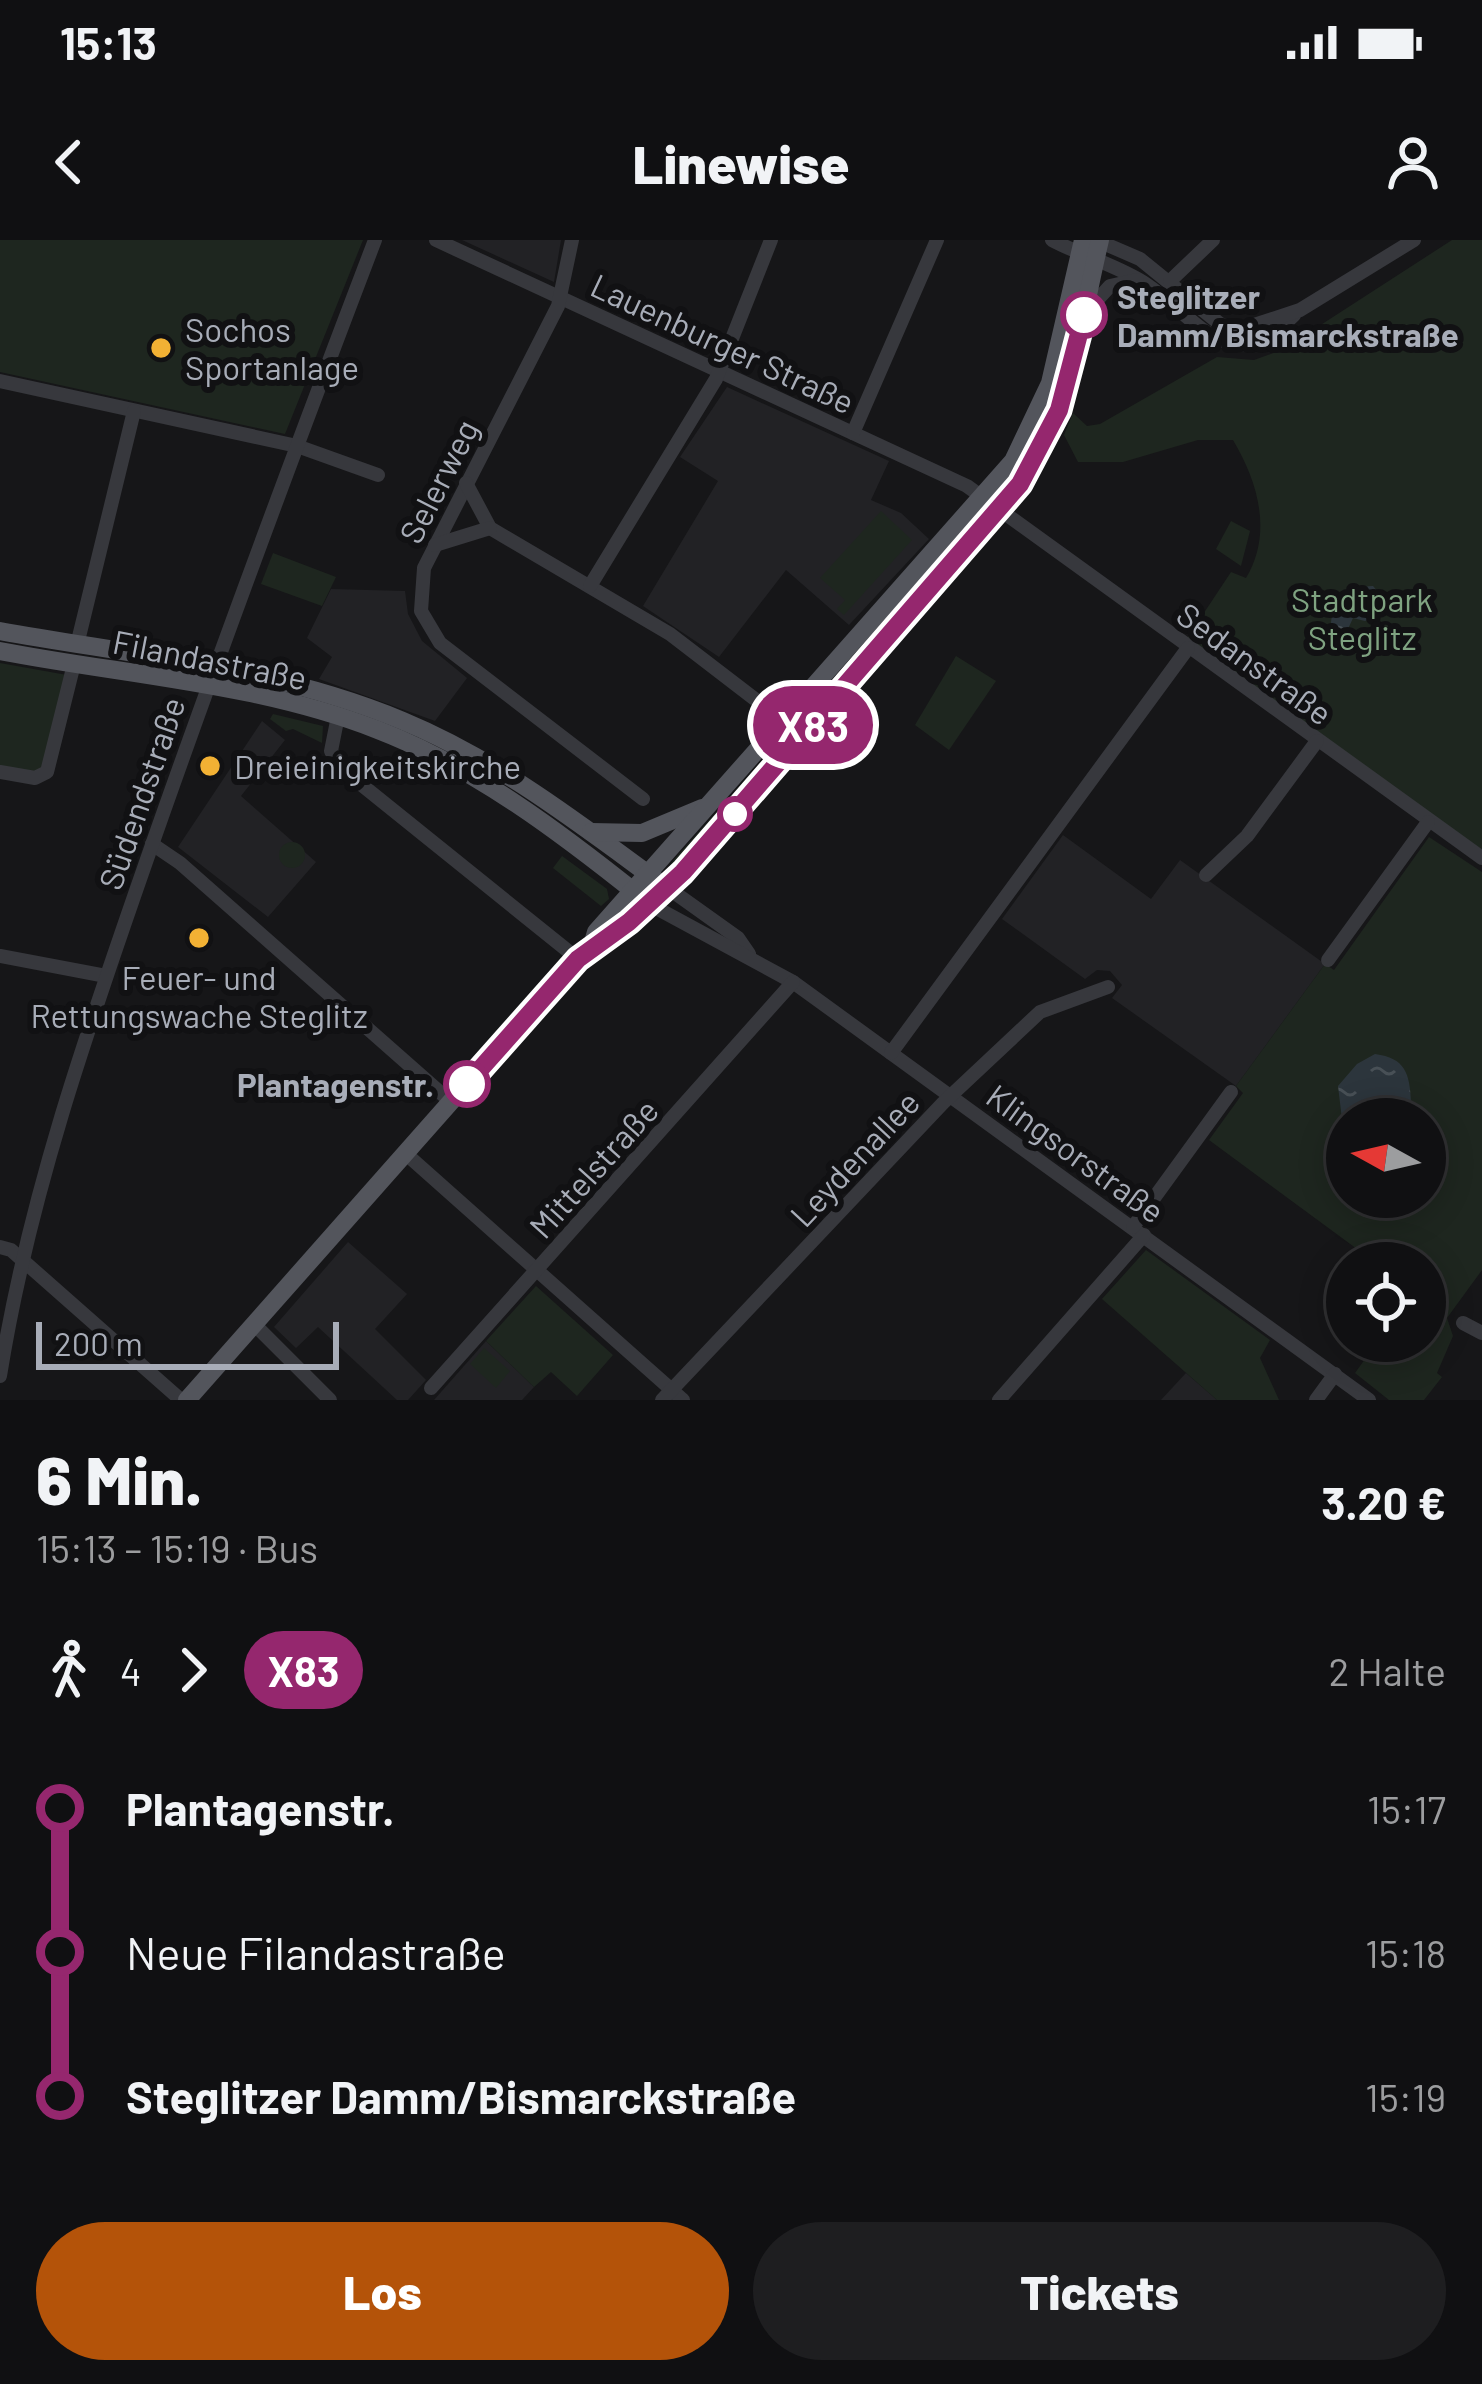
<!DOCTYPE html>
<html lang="de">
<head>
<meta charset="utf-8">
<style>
	body { margin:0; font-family:Barlow,sans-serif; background:#1e1e20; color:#f1f3f6; height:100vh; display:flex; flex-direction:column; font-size:45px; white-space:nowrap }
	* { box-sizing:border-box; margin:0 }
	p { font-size:39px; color:#9c9d9f }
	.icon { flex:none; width:66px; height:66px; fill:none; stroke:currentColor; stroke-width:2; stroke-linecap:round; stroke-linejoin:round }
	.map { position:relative; height:1160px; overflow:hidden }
	.details { display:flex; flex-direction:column; background:#101012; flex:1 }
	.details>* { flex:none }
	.badge { padding:0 24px; border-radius:39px; font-size:42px; line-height:78px }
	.needle { width:78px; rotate:278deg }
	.fabs { position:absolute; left:1326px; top:858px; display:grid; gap:24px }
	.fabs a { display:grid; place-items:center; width:120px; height:120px; border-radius:50%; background:#101012; box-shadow:0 6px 30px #0003,0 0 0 3px #303032; font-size:60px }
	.scale { position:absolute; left:36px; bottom:30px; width:303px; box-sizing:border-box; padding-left:12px; border:6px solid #a8adb8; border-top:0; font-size:33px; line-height:42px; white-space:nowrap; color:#a8adb8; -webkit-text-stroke:9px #111113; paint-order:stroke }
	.map>.badge { position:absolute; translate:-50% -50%; box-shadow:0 0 0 6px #fff }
	.legs { display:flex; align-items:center; gap:18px; height:132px; padding:0 36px; font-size:39px }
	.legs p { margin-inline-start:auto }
	.summary { display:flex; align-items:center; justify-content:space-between; height:204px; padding:0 36px }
	h1 { font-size:66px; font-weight:800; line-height:90px }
	.cta { display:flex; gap:24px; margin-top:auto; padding:24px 36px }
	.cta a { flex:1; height:138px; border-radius:72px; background:#b45309; color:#fff; font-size:48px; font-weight:800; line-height:138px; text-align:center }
	.cta a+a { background:#1e1e20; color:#f1f3f6 }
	ul { padding:0 36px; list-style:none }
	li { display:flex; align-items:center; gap:42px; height:144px; font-size:45px }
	li i { display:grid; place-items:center; width:18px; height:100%; margin:0 15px; background:currentColor }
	li i::after { content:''; width:30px; height:30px; margin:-15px; border:9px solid; border-radius:50%; background:#101012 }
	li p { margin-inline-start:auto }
	li:first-child i { background:linear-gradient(#0000 50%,currentColor 0) }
	li:last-child i { background:linear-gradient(currentColor 50%,#0000 0) }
	.status { display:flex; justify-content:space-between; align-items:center; height:84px; padding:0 60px; background:#101012; direction:ltr }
	.status svg { height:33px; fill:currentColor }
	header { display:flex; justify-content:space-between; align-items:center; height:156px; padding:0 36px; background:#101012; font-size:54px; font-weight:800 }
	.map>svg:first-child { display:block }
	.built { fill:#222225 }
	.green { fill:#1e261f; fill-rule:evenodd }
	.water { fill:url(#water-ripples) }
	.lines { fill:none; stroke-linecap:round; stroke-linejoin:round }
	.minor { stroke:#37383d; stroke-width:14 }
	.major { stroke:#53555c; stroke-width:18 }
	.line-1-casing { stroke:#fff; stroke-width:27 }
	.line-1 { stroke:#95276e; stroke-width:18 }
	.stop-1-dot { fill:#fff; stroke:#95276e; stroke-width:6 }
	.poi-dot { fill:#f2b134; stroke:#111113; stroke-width:4.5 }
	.labels { text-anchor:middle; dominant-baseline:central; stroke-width:12; stroke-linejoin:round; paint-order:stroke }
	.stop-label { font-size:33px; font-weight:bold; fill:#a8adb8; stroke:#111113; text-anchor:start }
	.poi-label { font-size:33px; fill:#a8adb8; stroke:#111113; text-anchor:start }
	.street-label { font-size:33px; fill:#a8adb8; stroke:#111113 }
	.park-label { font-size:33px; fill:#7fa381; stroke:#111113 }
</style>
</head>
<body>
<div class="status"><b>15:13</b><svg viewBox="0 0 49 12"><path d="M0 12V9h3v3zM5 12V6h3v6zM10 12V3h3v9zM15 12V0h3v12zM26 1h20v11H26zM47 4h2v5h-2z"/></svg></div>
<header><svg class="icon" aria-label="back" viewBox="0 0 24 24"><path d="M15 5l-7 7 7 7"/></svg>Linewise<svg class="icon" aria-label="person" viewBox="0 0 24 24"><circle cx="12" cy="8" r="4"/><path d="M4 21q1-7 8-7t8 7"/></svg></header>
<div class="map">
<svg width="1482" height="1160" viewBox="0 0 1482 1160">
	<defs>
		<pattern id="water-ripples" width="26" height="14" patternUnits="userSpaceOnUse" patternTransform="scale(3)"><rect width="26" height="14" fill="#2c353c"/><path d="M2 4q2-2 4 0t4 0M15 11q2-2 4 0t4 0" fill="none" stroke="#485056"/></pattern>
	</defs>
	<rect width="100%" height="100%" fill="#161618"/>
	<g class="built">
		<polygon points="462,0 561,0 554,42"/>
		<polygon points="727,147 889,221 871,260 901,273 929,299 849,385 786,330 719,417 643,366 718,241 680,217"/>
		<polygon points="331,349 405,351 408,374 422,401 467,438 435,481 319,439 332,417 307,398"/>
		<polygon points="262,481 285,500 241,556 316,622 268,677 178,607"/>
		<polygon points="1063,595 1151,659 1180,620 1325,724 1236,846 1112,758 1122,745 1110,731 1097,730 1085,739 1002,679"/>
		<polygon points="348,1002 407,1054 375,1089 426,1140 408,1160 397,1160 318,1087 296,1108 274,1087"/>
		<polygon points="486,1101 534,1147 522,1160 434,1160"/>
		<polygon points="1186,1133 1217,1160 1161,1160"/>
	</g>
	<g class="green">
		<polygon points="0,0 363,0 285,194 0,132"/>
		<path d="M1452 0H1482V610L1186 400 1231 332 1246 338C1273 293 1258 242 1233 200H1198L1123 222H1078L1064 195 1073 173 1087 186 1100 184 1217 117 1254 120 1282 110Z"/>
		<polygon points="881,271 912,300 844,375 837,369 845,360 820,338"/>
		<polygon points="974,281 978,283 803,480 801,477"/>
		<polygon points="1231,281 1250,291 1241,326 1216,309"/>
		<polygon points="273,313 336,337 322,366 261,344"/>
		<polygon points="956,416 996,441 949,510 915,485"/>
		<polygon points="0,423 67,435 41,534 0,528"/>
		<polygon points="273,474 323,486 322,503 293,489 286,491 270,479"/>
		<polygon points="777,504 783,509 677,628 671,623"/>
		<path d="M1429 597 1482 632V1030L1447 1078 1453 1096 1437 1133 1442 1137 1424 1160H1389L1355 1133 1378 1101H1425V1023H1376L1209 900 1243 853 1236 846 1325 724 1334 730ZM1347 879H1425V957H1347Z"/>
		<circle cx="292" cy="615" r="13"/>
		<polygon points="562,616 607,649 609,659 601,666 553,628"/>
		<polygon points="1146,1010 1270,1100 1260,1118 1279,1160 1217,1160 1102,1059"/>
		<polygon points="536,1046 613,1115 577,1156 551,1132 534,1147 486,1101"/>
		<polygon points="484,1108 510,1131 496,1148 470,1124"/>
	</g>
	<g class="water">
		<path d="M1373 346 1383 358 1379 374 1365 381 1353 378 1347 391 1331 386C1331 361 1349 347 1373 346Z"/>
		<path d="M1375 814C1405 818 1410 833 1411 863L1401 879H1347V920L1338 846 1357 824Z"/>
	</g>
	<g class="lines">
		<g class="minor">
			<polyline points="436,0 967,246 1482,618"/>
			<polyline points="572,0 558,66 424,328 421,371 440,403 643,559"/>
			<path d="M1052 0C1082 16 1117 25 1146 44 1201 81 1229 141 1294 75"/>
			<polyline points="1096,0 1140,19 1220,84 1239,90 1300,70 1414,0"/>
			<polyline points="1170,41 1213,0"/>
			<polyline points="1088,70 1110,46 1137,40"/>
			<polyline points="0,141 297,206 378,235"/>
			<polyline points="853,193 937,0"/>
			<polyline points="466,243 490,288 670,394 786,483"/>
			<polyline points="435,305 490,288"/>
			<polyline points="590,346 716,139 771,0"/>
			<polyline points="77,405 134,171"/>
			<polyline points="338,476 331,511 342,529 578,719"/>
			<polyline points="0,532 35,538 47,532 74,424"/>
			<polyline points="152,604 180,623 451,862"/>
			<polyline points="1206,635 1247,596 1317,501"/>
			<polyline points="668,648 738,698 749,714"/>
			<polyline points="649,664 793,742 1369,1160"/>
			<polyline points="0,716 106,736"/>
			<polyline points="1328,720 1428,582"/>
			<polyline points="891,813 1188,408"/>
			<polyline points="405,913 683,1160"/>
			<polyline points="1133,987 1231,852"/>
			<polyline points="0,1007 11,1010 181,1160"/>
			<polyline points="1463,1083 1482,1093"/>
			<polyline points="254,1084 330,1160"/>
			<path d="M0 1136C28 960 87 791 146 622 219 413 296 207 375 0"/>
			<polyline points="431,1148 793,742"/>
			<polyline points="662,1160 943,863 1040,772 1108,747"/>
			<polyline points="999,1160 1144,995"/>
			<polyline points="1316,1160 1335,1134"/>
		</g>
		<g class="major">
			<path d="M0 391C133 415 277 428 403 481 497 520 577 582 659 642"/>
			<path d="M0 411C125 435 258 443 378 490 474 527 561 593 641 657"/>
			<polyline points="591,592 642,593 702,568"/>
			<polyline points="592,706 596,692 1013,221 1050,143 1083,0"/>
			<path d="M187 1160 570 727 683 632 1011 256C1069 182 1079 89 1100 0"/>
		</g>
	</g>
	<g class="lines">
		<g class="line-1-casing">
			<polyline id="line-1" points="467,844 578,719 629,682 683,632 1020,244 1059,170 1084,75"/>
		</g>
		<use href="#line-1" class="line-1"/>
	</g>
	<g class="stop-1-dot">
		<circle cx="1084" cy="75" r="21"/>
		<circle cx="735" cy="574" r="15"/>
		<circle cx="467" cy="844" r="21"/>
	</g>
	<g class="poi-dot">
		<circle cx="161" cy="108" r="12"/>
		<circle cx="210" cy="526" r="12"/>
		<circle cx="199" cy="698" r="12"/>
	</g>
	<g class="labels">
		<g class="stop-label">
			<text x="1117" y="56">Steglitzer<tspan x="1117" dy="38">Damm/Bismarckstraße</tspan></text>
			<text x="434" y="844" text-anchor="end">Plantagenstr.</text>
		</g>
		<g class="poi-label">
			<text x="185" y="89">Sochos<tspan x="185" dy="38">Sportanlage</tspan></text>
			<text x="234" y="526">Dreieinigkeitskirche</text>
			<text x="199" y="737" text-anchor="middle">Feuer- und<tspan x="199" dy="38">Rettungswache Steglitz</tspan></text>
		</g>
		<g class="street-label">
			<text transform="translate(723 103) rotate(25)">Lauenburger Straße</text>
			<text transform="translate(438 241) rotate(-63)">Selerweg</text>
			<text transform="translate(210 419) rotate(11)">Filandastraße</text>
			<text transform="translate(1255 423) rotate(36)">Sedanstraße</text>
			<text transform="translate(141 553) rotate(-71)">Südendstraße</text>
			<text transform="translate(1076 913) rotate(36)">Klingsorstraße</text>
			<text transform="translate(854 918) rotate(-47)">Leydenallee</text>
			<text transform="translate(593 928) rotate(-48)">Mittelstraße</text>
		</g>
		<g class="park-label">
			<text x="1362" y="359">Stadtpark<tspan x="1362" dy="38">Steglitz</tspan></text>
		</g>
	</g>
</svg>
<div class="fabs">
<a><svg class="needle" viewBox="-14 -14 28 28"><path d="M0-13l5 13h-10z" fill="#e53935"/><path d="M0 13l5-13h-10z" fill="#9c9d9f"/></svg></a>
<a><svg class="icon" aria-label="locate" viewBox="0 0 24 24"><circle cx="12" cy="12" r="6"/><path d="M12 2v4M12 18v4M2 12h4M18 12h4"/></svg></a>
</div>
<div class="scale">200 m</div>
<b class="badge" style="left:813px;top:485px;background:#95276e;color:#fff">X83</b>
</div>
<section class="details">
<div class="summary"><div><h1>6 Min.</h1><p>15:13 – 15:19 · Bus</p></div><b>3.20 €</b></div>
<div class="legs"><svg class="icon" aria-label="walk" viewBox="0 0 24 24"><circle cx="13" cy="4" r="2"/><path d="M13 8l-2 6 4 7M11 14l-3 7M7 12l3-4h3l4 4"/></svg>4<svg class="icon" aria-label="forward" viewBox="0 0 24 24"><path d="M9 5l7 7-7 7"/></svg><b class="badge" style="background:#95276e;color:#fff">X83</b><p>2 Halte</p></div>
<ul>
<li><i style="color:#95276e"></i><b>Plantagenstr.</b><p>15:17</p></li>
<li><i style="color:#95276e"></i><span>Neue Filandastraße</span><p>15:18</p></li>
<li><i style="color:#95276e"></i><b>Steglitzer Damm/Bismarckstraße</b><p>15:19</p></li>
</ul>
<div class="cta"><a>Los</a><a>Tickets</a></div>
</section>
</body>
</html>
